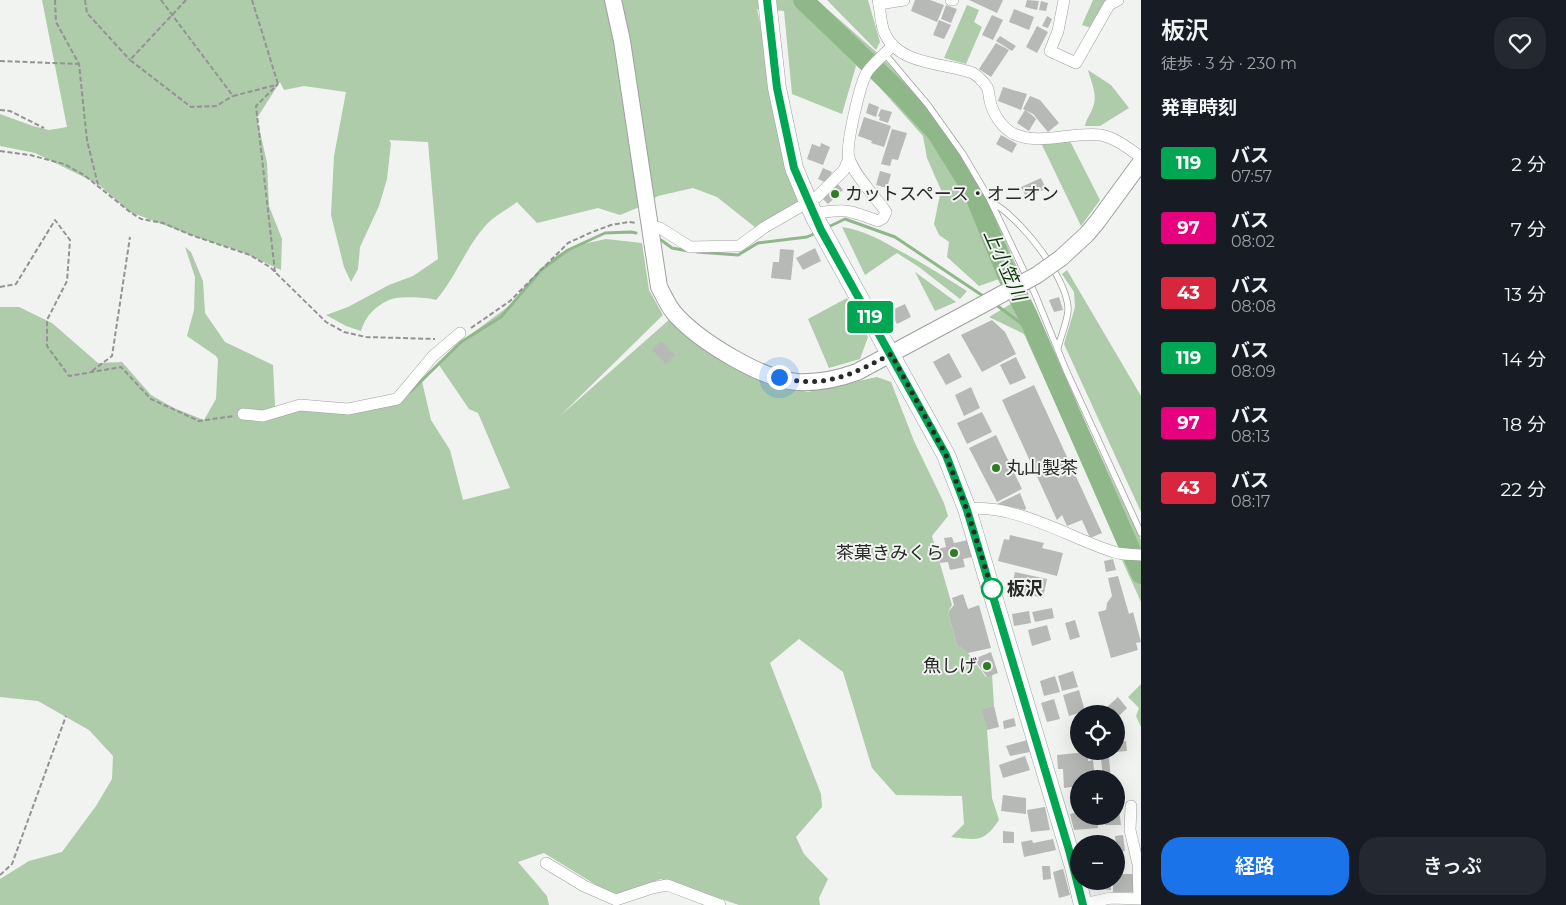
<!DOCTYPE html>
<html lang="ja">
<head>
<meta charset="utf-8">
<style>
	body { margin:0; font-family:Montserrat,"Noto Sans JP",sans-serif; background:#242831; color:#f1f3f6; height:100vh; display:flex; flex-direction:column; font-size:19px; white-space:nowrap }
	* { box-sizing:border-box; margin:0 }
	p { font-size:16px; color:#9ea1a6 }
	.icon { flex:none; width:28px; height:28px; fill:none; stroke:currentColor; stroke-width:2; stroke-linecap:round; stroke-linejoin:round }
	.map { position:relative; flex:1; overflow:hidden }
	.details { display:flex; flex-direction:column; background:#171b24; width:425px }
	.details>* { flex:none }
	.badge { padding:0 10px; border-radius:4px; font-size:18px; line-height:32px }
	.controls { position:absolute; left:1070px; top:705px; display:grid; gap:10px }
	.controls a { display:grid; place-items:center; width:55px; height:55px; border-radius:50%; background:#171b24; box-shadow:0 5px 20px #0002; font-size:25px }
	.you { position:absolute; width:25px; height:25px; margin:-12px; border:4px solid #fff; border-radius:50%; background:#1a73e8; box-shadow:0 0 0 8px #1a73e833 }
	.map>.badge { position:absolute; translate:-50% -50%; box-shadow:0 0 0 2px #fff }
	h2 { padding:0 20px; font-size:19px; line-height:45px }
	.round { display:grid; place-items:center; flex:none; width:52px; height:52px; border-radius:20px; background:#242831 }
	.overview { display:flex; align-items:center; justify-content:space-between; height:85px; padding:0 20px }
	h1 { font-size:24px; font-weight:600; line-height:38px }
	.action { display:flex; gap:10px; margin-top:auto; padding:10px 20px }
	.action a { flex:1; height:58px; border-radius:20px; background:#1a73e8; color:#fff; font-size:20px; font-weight:600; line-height:58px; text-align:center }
	.action a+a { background:#242831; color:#f1f3f6 }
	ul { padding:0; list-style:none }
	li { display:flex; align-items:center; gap:15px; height:65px; padding:0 20px }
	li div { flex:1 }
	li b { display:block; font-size:19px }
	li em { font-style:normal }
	li .badge { min-width:55px; font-weight:700; text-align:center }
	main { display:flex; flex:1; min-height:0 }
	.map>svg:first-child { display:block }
	.green { fill:#aecbaa }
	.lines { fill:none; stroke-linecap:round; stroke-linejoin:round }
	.stream { stroke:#90b78a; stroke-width:3 }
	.river { stroke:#90b78a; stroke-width:20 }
	.building { fill:#b7b9b7 }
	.lane-casing { stroke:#9ea09e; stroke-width:7 }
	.street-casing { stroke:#9ea09e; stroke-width:12 }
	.secondary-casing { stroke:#9ea09e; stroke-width:18 }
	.primary-casing { stroke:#9ea09e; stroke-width:19 }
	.path { stroke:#929392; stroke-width:2; stroke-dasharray:5 2.5; stroke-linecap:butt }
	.lane { stroke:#fff; stroke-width:5.5 }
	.street { stroke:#fff; stroke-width:11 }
	.secondary { stroke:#fff; stroke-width:16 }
	.primary { stroke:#fff; stroke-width:18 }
	.secondary-bridge-casing { stroke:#9ea09e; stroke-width:18; stroke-linecap:butt }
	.secondary-bridge { stroke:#fff; stroke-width:16 }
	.line-casing { stroke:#fff; stroke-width:11 }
	.line { stroke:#00a651; stroke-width:8 }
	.walk { stroke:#272827; stroke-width:5; stroke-dasharray:0 9 }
	.poi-dot { fill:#2f7c25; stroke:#f1f3f1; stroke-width:2 }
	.stop-dot { fill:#fff; stroke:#00a651; stroke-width:2.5 }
	.labels { text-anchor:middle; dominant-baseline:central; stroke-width:4; stroke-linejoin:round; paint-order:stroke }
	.poi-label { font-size:18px; fill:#272827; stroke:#f1f3f1; text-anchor:start }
	.stop-label { font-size:18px; font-weight:bold; fill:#272827; stroke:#f1f3f1; text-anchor:start }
	.water-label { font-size:19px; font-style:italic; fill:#0a3306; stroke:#f1f3f1 }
</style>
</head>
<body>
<main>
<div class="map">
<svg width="1141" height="905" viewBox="0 0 1141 905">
	<rect width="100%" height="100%" fill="#f1f3f1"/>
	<g class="green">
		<path d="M42 0H817L882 57 918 96 956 148 997 221 1072 395 1141 540V602L1122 560 1116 537 1024 334 989 317 1014 302 1002 278 979 286 947 257 949 242 939 235 934 224 941 190 927 158 923 136 873 80 853 63 856 66 842 114 792 94 784 11 757 9 798 199 797 202 756 228 717 197 693 188 658 196 637 208 620 215 598 208 537 223 517 202C508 209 493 217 486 225 466 247 456 277 436 300 426 297 398 296 389 300 375 306 365 317 361 331L346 326 326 315 348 307 389 285 413 276 438 259 428 142 389 140 391 143 387 179 379 206 360 247 358 269 351 282 344 267 331 215 334 156 346 92 304 86 284 90 280 82 257 118 267 163 269 206 282 239 281 270 240 251 199 238 130 212 98 184 35 153 0 146V114L33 126 49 130 67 127Z"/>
		<polygon points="827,0 868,0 880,42 876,50"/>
		<polygon points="1093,0 1112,0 1092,28 1082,25"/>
		<polygon points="967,5 979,10 974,22 982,27 966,64 944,58"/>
		<path d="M1088 70 1111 85 1129 108 1100 126H1085C1086 119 1091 114 1093 107 1098 95 1091 82 1088 70Z"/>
		<polygon points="1070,141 1100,200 1081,226 1042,145"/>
		<path d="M842 227C863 230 881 240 900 251 923 263 945 277 967 291L960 299 919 267 897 253 865 275Z"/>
		<path d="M606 239 642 243 649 290 663 315 561 415 670 319 692 341 736 368 767 384 808 392 877 377 891 382 914 441 944 503 948 516 932 536 952 605 948 612 957 645 968 653 986 677 992 674 994 706 983 709 987 730 992 798 999 820C983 843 978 840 951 837L964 824 962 796 896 795 872 768 843 672 799 639 770 663 821 794 822 807 796 837 804 854 828 879 819 898 820 905H739L661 879 614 896 544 853 518 862 547 896 549 905H0V879L29 861 62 852 96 806 112 779 113 756 89 730 38 701 0 697V307H19L52 323 98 363 122 362 151 395 174 408 204 420 216 399 218 359 216 356 187 336 194 310 195 277 185 247 191 252 203 281 205 313 225 342 273 365 275 406 348 409 397 400 420 373 431 420 450 450 463 500 510 488 478 413 469 409 439 365 455 346 509 306 533 279 557 255 578 245Z"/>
		<polygon points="1067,270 1141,396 1141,512 1064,344 1075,307 1074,292 1062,274"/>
		<polygon points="915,272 956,302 935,311"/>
		<polygon points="847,298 868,337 860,359 829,368 808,319"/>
		<polygon points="1141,684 1141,727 1136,716 1139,708 1128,697"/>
	</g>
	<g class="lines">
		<g class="stream">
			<polyline points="826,228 845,219 895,237 986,298"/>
			<polyline points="661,240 672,248 688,251"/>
			<polyline points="697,252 738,255 758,243 807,237 816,233"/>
			<polyline points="995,304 1034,333"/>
			<polyline points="410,392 461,342 501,317 541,270 568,250 605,233 631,232 636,233"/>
		</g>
		<polyline class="river" points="803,0 898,91 937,133 973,191 1008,277 1027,314 1141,574"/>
	</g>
	<g class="building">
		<polygon points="915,0 930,0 944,5 937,22 911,11"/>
		<polygon points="969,0 1003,0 997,13"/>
		<polygon points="1027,0 1039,1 1037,10 1025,7"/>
		<polygon points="1041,1 1048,3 1046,11 1039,10"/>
		<polygon points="946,5 957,9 951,23 941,19"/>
		<polygon points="1014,9 1034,17 1029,30 1009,22"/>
		<polygon points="992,15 1003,20 993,40 982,35"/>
		<polygon points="1047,16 1052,19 1048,28 1042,26"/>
		<polygon points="939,20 951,25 944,39 933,35"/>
		<polygon points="1037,26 1048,32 1037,53 1026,47"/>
		<polygon points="1000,36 1016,46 1012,51 996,41"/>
		<polygon points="996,43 1009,50 991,77 979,69"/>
		<polygon points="1003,87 1027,94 1021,110 998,101"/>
		<polygon points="1030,96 1040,100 1059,123 1048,132 1033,114 1023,109"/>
		<polygon points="869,103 879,107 876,117 866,113"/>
		<polygon points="881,109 892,112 888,123 879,120 880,117 878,116"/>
		<polygon points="1025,110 1032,115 1036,119 1029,131 1017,123"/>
		<polygon points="864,117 891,126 884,147 871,143 872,141 858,136"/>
		<polygon points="892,129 907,133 898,160 892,159 890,166 881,164"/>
		<polygon points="1001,135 1017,144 1012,153 996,144"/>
		<polygon points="821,143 830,147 823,165 807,159 812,144 820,147"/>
		<polygon points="823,168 832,172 827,183 818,179"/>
		<polygon points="880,171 891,174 887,188 876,185"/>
		<polygon points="1041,178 1046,189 1026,197 1021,187"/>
		<polygon points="837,183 843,190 828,204 822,198"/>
		<polygon points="815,248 821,261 803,270 796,258"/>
		<polygon points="780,249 794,250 791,280 771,278 773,262 779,262"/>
		<polygon points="1059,297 1063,310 1054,312 1049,300"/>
		<polygon points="905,304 911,317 897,324 890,311"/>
		<polygon points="992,320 1005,332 1016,354 982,372 961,335"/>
		<polygon points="661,341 675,355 666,364 652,350"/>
		<polygon points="949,353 962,377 946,385 933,362"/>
		<polygon points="1016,357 1026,378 1010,385 1000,365"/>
		<polygon points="1034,385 1102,533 1090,538 1082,520 1067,526 1062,515 1057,520 1002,400"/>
		<polygon points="971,387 980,408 964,416 955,395"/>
		<polygon points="982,412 992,432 967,444 957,423"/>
		<polygon points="996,435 1022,489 997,502 969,448"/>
		<polygon points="1020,493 1026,508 1025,510 997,504"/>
		<polygon points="1010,535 1044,543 1042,548 1063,553 1057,576 998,561 1004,539 1009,540"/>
		<polygon points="952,537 954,543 968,540 972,557 963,559 965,567 950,570 948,562 940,563 937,549 946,547 944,538"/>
		<polygon points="1113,559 1116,570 1106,572 1104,561"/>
		<polygon points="1015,572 1047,579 1043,598 1011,591"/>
		<polygon points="1118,576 1129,614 1133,612 1141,642 1136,643 1138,650 1111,658 1098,612 1106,610 1107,603 1112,596 1108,578"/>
		<polygon points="963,594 968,609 979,605 991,648 968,653 957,645 948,612 954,605 952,598"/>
		<polygon points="1052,608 1054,618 1035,622 1032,612"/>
		<polygon points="1029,611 1031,623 1014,626 1012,614"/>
		<polygon points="1075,620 1080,637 1070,640 1065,623"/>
		<polygon points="1047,625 1051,640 1032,646 1028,630"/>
		<polygon points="991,652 998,673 987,677 974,659"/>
		<polygon points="1073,671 1078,687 1062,691 1058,676"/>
		<polygon points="1055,676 1060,692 1044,696 1040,681"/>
		<polygon points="1079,690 1085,711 1069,716 1063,695"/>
		<polygon points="1118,697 1127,708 1117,718 1116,714 1112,714 1106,708"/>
		<polygon points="1054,699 1060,719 1047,722 1041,703"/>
		<polygon points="994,706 999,727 987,730 982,709"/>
		<polygon points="1014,718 1016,726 1004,729 1003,721"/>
		<polygon points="1027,740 1030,752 1010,756 1006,746"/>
		<polygon points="1126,741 1127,751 1116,752 1116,742"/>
		<polygon points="1087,752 1088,761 1093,760 1095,779 1079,779 1079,786 1064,788 1063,769 1058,769 1057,755"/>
		<polygon points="1025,756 1030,770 1003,778 999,765"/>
		<polygon points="1109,758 1111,779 1103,779 1101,759"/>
		<rect x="1116" y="788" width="8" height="13"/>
		<polygon points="1071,791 1079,791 1079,807 1072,807"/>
		<polygon points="1003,795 1026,798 1026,814 1001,811"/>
		<polygon points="1045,807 1050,830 1031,832 1027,810"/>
		<polygon points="1116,809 1119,809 1121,825 1105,825 1104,816 1116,816"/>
		<polygon points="1079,812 1079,816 1097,816 1098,828 1074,830 1070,814"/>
		<polygon points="1003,831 1014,832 1014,843 1003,843"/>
		<polygon points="1123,835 1125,851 1117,852 1115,836"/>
		<polygon points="1053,839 1056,850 1024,857 1021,842 1032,840 1033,843"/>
		<polygon points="1042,866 1050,866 1051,879 1043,880"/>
		<polygon points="1063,869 1070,895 1059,898 1053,872"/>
		<polygon points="1116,874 1135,874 1135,892 1113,892 1113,881 1116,881"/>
		<polygon points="1098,881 1111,881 1111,890 1101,889 1101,883 1098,883"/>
	</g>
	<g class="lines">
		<g class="lane-casing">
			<g id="lane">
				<polyline points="885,54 928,105 963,154 989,198 1035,294 1066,370 1141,533"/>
				<path d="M991 202C1018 215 1067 277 1068 308 1069 318 1060 338 1058 348"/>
			</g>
		</g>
		<g class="street-casing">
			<g id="street">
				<path d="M878 0C881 11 880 24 885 34 899 65 944 63 973 73 979 77 983 81 987 87 989 91 989 96 990 101 993 114 1002 128 1014 134 1042 146 1072 131 1101 135 1116 138 1129 149 1141 157"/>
				<polyline points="951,0 953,0"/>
				<polyline points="1064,0 1058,31 1050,51 1076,63 1109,5 1118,0"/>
				<polyline points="879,4 904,0"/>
				<path d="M813 214C845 208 849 210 878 221L883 218 886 212C875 196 854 175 849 158 845 146 860 86 866 74 869 67 886 53 892 46"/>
				<polyline points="649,225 660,228 690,247 739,246 765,227 817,197 844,170 849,158"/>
				<polyline points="243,414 263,416 300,405 348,409 397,399 433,356 460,333"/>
				<path d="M967 509C1014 503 1070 538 1114 552 1122 555 1132 554 1141 555"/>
				<polyline points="1131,806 1130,830 1138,864 1139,898"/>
				<polyline points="546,863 584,886 616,900 652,888 667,885 720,905"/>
				<polyline points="1083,904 1111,898 1141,899"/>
			</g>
		</g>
		<g class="secondary-casing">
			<g id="secondary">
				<path d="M613 0 622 41 659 287C664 296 668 306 675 314 699 341 761 379 797 382 818 383 838 379 857 372L980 306"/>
				<polyline points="1061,258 1087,234 1097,222 1141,162"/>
			</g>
		</g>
		<g class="primary-casing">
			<polyline id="primary" points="767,0 777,88 794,168 815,218 946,455 967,509 1074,867 1083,905"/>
		</g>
		<g class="path">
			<polyline points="55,0 56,22 79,64 87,140 98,185"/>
			<polyline points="85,0 87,13 130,60"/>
			<polyline points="161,0 233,96 276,85"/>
			<polyline points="186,0 130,60 191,107 216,106 233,96"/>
			<polyline points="252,0 278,84"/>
			<polyline points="0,61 79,64"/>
			<polyline points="0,110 10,111 44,128"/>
			<polyline points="0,151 30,155 64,164 84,175 130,212 141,219 163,223 191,235 250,255 270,267 326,322 344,332 366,337 435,339"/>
			<polyline points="275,272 256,106 278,84"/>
			<polyline points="0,287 16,284 55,220 70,240 67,281 47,320 47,346 69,376 121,367 151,399 199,421 234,416"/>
			<polyline points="471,328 510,301 568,243 592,232 611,225 629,222 637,223"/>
			<polyline points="92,371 112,356 130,237"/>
			<polyline points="0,875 12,864 66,716"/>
		</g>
		<use href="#lane" class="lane"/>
		<use href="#street" class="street"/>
		<use href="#secondary" class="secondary"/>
		<use href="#primary" class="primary"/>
		<g class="secondary-bridge-casing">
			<polyline id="secondary-bridge" points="980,306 1037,275 1061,258"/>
		</g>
		<use href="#secondary-bridge" class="secondary-bridge"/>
	</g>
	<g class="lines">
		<g class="line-casing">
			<polyline id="line" points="767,0 777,88 794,168 821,230 946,455 967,510 1069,850 1083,905"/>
		</g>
		<use href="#line" class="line"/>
		<path class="walk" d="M779 377C822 390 854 374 891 354L946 455 967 510 994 596 992 589"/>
	</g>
	<g class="poi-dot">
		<circle cx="835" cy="194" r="5"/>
		<circle cx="996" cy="468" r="5"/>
		<circle cx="954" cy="553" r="5"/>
		<circle cx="987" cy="666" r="5"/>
	</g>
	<circle class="stop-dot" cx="992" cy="589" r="10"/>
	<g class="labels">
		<g class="poi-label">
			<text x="845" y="194">カットスペース・オニオン</text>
			<text x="1006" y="468">丸山製茶</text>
			<text x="944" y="553" text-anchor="end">茶菓きみくら</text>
			<text x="977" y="666" text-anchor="end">魚しげ</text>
		</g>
		<g class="stop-label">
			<text x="1007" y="589">板沢</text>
		</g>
		<g class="water-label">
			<text transform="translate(1005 265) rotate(66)">上小笠川</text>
		</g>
	</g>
</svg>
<div class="controls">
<a><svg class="icon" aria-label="locate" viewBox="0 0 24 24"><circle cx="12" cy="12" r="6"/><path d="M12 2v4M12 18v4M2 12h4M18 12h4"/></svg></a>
<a>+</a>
<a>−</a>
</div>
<div class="you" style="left:779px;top:377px"></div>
<b class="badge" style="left:870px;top:317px;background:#00a651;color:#fff">119</b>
</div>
<section class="details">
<div class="overview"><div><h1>板沢</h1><p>徒歩 · 3 分 · 230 m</p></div><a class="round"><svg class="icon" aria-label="heart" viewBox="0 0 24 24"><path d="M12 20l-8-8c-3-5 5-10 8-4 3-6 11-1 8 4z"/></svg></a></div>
<h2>発車時刻</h2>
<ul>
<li><span class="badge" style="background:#00a651;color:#fff">119</span><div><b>バス</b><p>07:57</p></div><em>2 分</em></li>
<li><span class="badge" style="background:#e6007e;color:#fff">97</span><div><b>バス</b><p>08:02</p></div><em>7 分</em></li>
<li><span class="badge" style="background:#d7263d;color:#fff">43</span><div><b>バス</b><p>08:08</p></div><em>13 分</em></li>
<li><span class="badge" style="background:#00a651;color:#fff">119</span><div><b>バス</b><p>08:09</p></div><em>14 分</em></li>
<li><span class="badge" style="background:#e6007e;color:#fff">97</span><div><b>バス</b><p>08:13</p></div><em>18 分</em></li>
<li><span class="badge" style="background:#d7263d;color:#fff">43</span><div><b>バス</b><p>08:17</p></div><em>22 分</em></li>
</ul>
<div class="action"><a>経路</a><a>きっぷ</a></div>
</section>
</main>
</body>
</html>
